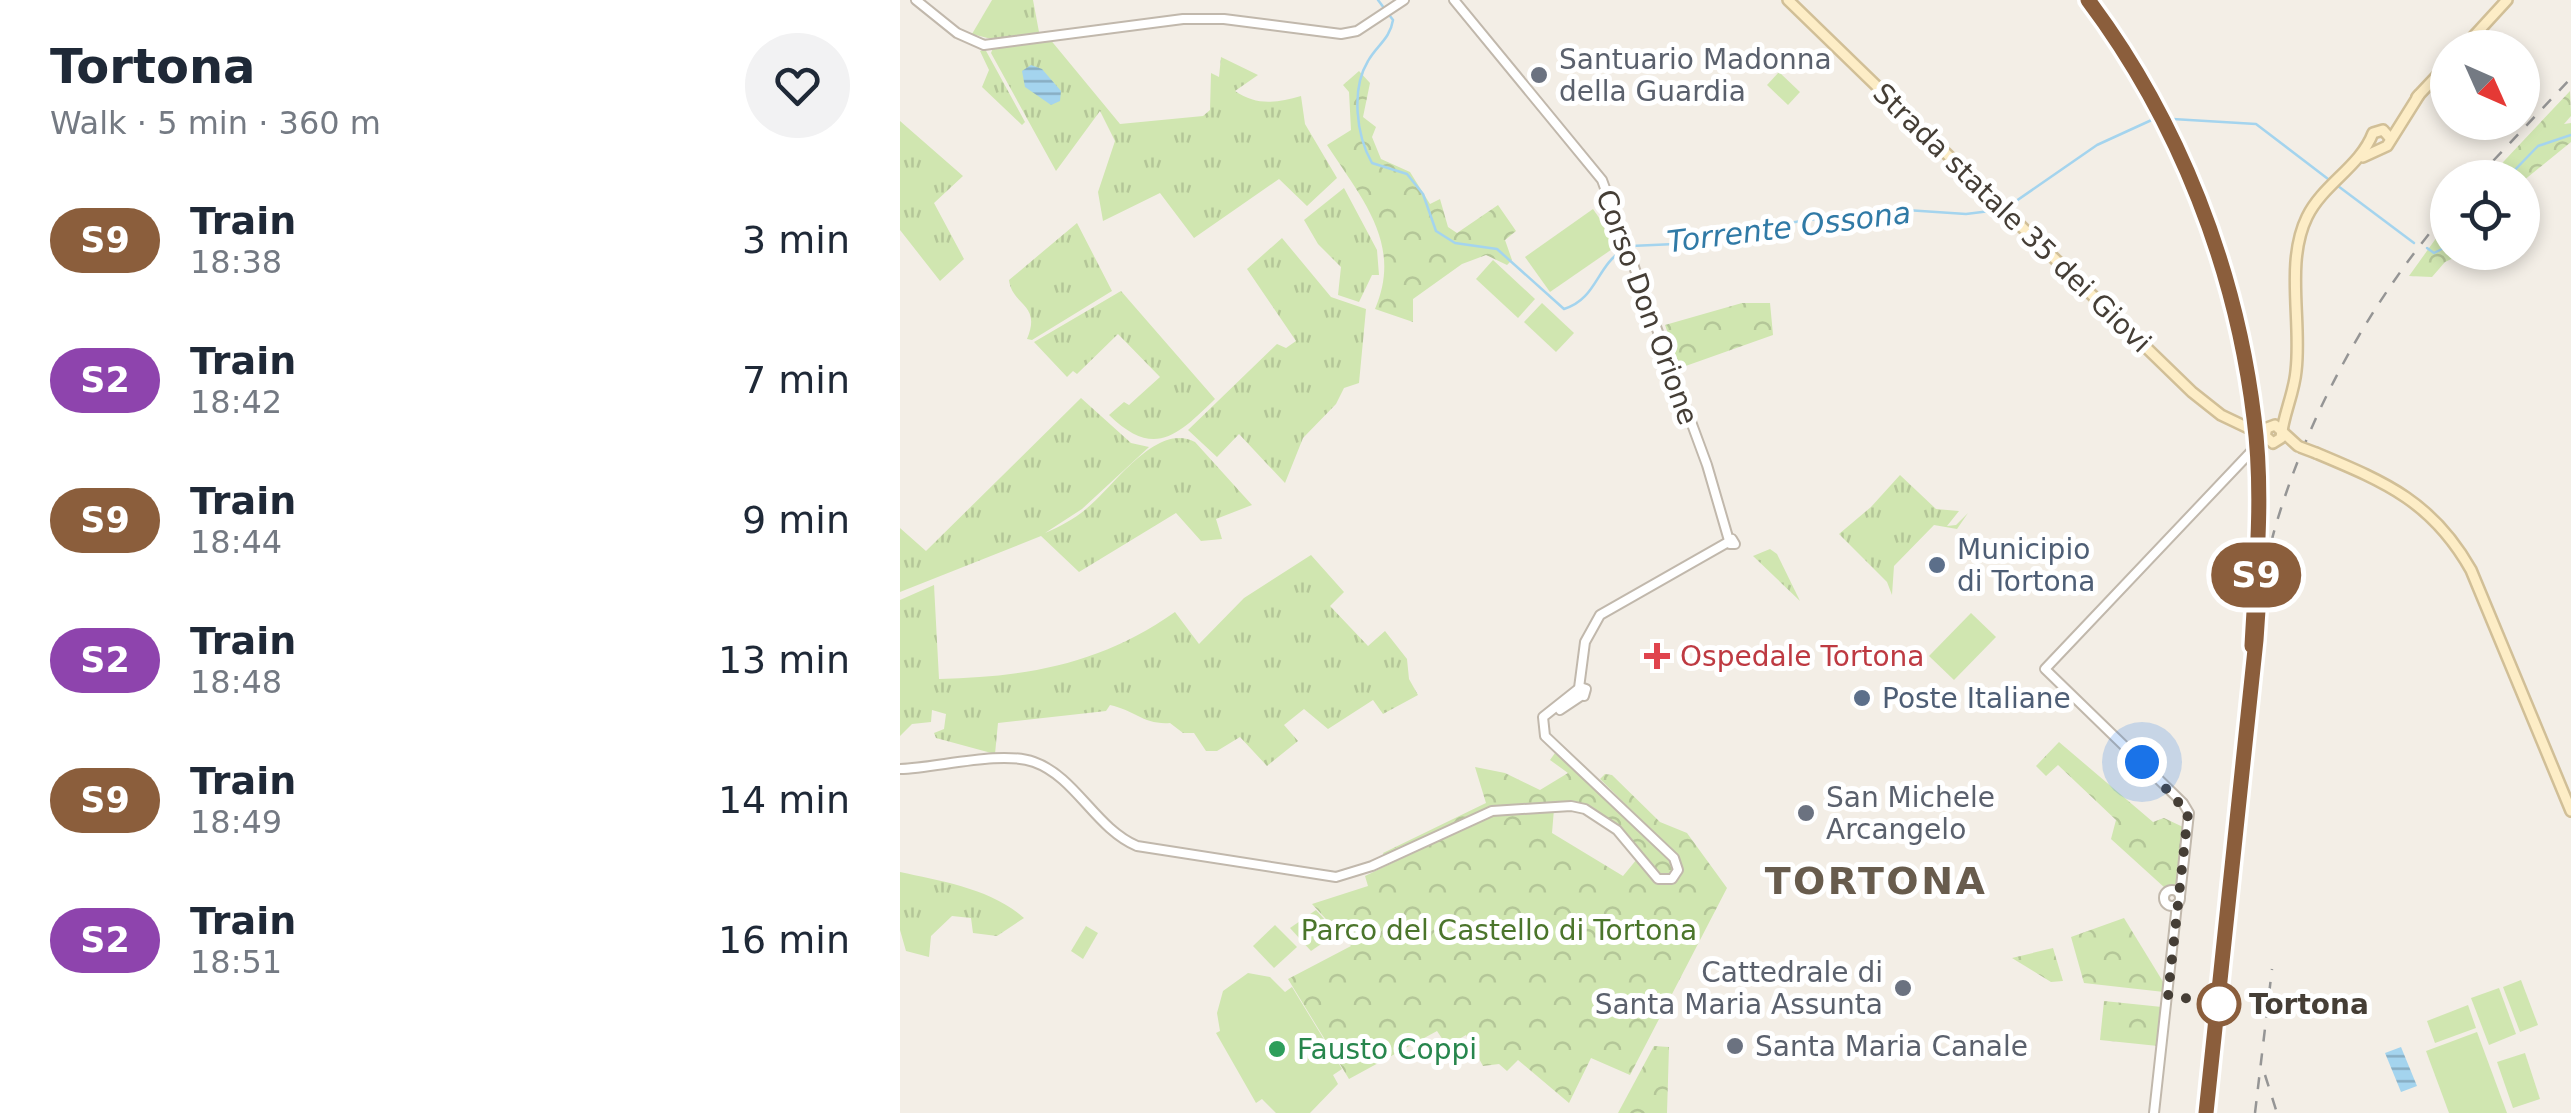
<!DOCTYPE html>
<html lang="en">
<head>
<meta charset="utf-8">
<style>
	body { margin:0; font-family:"DejaVu Sans",sans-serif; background:#f2f2f3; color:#1f2937; height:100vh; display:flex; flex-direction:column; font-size:38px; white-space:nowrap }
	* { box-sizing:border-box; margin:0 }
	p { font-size:32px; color:#747a83 }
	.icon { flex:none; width:55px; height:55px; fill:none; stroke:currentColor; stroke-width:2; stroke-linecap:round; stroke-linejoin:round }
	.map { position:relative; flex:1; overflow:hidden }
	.drawer { display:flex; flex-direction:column; background:#fff; width:900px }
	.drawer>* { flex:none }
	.badge { padding:0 20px; border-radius:32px; font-size:35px; line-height:65px }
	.needle { width:65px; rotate:135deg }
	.fabs { position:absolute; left:1530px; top:30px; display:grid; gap:20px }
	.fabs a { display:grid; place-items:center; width:110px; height:110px; border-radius:50%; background:#fff; box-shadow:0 5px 15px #0003; font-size:50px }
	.you { position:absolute; width:50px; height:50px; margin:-25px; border:8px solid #fff; border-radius:50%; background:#1a73e8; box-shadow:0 0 0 15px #1a73e833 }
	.map>.badge { position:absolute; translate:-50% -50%; box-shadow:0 0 0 5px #fff }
	.round { display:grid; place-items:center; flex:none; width:105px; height:105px; border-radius:52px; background:#f2f2f3 }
	.head { display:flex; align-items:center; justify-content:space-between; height:170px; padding:0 50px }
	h1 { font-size:48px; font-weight:800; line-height:75px }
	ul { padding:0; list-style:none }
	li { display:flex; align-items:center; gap:30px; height:140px; padding:0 50px }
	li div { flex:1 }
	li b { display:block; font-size:38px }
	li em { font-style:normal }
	li .badge { min-width:110px; font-weight:700; text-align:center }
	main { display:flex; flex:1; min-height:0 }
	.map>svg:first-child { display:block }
	.grass { fill:url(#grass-tufts) }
	.forest { fill:url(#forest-crowns) }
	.pitch { fill:#d0e6b0 }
	.water { fill:url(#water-rules) }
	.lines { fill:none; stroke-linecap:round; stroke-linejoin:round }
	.stream { stroke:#a4d4ee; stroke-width:2.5 }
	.tertiary-casing { stroke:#c1b8ac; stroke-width:12 }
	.secondary-casing { stroke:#d1bf97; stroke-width:14 }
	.tertiary { stroke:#fff; stroke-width:8 }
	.secondary { stroke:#fdedc6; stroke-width:9 }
	.rail { stroke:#959595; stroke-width:2.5; stroke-dasharray:12 12; stroke-linecap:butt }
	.secondary-bridge-casing { stroke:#d1bf97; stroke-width:14; stroke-linecap:butt }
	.secondary-bridge { stroke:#fdedc6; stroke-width:9 }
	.line-casing { stroke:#fff; stroke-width:22 }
	.line { stroke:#8b5e3c; stroke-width:15 }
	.walk { stroke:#453e36; stroke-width:10; stroke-dasharray:0 18 }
	.worship-dot { fill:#6b7280; stroke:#fff; stroke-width:4 }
	.service-dot { fill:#5c6f8a; stroke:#fff; stroke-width:4 }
	.health-dot { fill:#e0444e; stroke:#fff; stroke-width:4 }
	.stop-dot { fill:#fff; stroke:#8b5e3c; stroke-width:5 }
	.leisure-dot { fill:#2e9e5b; stroke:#fff; stroke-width:4 }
	.labels { text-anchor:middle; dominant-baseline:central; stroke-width:10; stroke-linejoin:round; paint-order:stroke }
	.worship-label { font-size:28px; fill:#5b616d; stroke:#fff; text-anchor:start }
	.street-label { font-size:28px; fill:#453e36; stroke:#fff }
	.service-label { font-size:28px; fill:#4e5e75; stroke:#fff; text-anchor:start }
	.health-label { font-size:28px; fill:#be3a42; stroke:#fff; text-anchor:start }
	.park-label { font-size:28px; fill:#4b752b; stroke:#fff }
	.stop-label { font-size:28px; font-weight:bold; fill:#453e36; stroke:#fff; text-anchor:start }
	.leisure-label { font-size:28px; fill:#27864d; stroke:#fff; text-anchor:start }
	.water-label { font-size:30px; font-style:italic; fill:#307aa6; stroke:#fff }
	.district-label { font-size:38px; font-weight:bold; letter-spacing:2.5px; fill:#685c4d; stroke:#fff }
</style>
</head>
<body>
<main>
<section class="drawer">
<div class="head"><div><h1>Tortona</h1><p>Walk · 5 min · 360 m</p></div><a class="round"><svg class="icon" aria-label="heart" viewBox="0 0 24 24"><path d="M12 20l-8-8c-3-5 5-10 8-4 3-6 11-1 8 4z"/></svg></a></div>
<ul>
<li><span class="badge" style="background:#8b5e3c;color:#fff">S9</span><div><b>Train</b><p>18:38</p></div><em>3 min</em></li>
<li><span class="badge" style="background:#8e44ad;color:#fff">S2</span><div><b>Train</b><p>18:42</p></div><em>7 min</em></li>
<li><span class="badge" style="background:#8b5e3c;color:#fff">S9</span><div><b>Train</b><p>18:44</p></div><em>9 min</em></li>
<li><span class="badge" style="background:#8e44ad;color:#fff">S2</span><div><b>Train</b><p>18:48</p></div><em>13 min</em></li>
<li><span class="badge" style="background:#8b5e3c;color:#fff">S9</span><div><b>Train</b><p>18:49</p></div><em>14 min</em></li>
<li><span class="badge" style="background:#8e44ad;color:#fff">S2</span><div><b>Train</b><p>18:51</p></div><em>16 min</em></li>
</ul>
</section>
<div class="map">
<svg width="1671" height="1113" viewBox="0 0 1671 1113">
	<defs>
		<pattern id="grass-tufts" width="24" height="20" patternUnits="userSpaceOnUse" patternTransform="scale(2.5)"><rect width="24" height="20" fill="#d0e6b0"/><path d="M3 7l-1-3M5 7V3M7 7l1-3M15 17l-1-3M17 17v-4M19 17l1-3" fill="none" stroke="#b4c698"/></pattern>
		<pattern id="forest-crowns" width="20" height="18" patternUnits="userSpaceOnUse" patternTransform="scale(2.5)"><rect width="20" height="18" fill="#d0e6b0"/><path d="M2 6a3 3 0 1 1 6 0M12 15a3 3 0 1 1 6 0" fill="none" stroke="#b4c698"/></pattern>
		<pattern id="water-rules" width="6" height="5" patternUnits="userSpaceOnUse" patternTransform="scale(2.5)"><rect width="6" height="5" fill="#a4d4ee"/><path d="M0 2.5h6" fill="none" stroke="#87adc2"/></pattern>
	</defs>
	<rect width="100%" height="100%" fill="#f3eee6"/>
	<g class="grass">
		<polygon points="92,0 133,0 139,32 99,41 72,34"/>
		<path d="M149 38 220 124 303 116 310 110 311 73 319 77 321 57 358 75 335 91C357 106 376 103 401 96L405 124 437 178 407 206 379 179 294 238 260 193 203 221 198 192 215 141 200 111 156 171 91 53 93 48Z"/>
		<polygon points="85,49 125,122 122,125 82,87 89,70 80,51"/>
		<polygon points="0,121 63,176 34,203 64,259 40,281 0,230"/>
		<polygon points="444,188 477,250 479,275 472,275 459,302 438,295 441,267 418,244 404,220"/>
		<path d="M177 223 212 291 132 340 127 339C142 303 112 306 109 280Z"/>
		<polygon points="382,238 431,297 466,309 459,383 444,388 436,404 403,438 385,483 339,434 317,457 288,430 377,344 386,348 396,341 347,269"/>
		<path d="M221 291 315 399C277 436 254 459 209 415L224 402 229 405 260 377 218 334 177 374 173 371 167 377 134 342Z"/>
		<path d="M181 398 231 443 249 447 182 509 145 533C159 527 174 519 186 509 213 488 256 421 295 442L352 505 316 519 322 539 301 541 276 513 179 572 141 536 0 592V528L26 551Z"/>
		<polygon points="1000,475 1036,509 1059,511 1047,526 1056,525 1068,513 1057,529 1034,525 994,566 992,595 987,582 939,534 971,507"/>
		<polygon points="870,549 877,554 900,601 853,556"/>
		<path d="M411 555 444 592 430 606 468 646 485 631 507 659 509 679 518 695 483 714 473 700 428 729 404 709 384 725 398 741 367 766 340 737 317 751H306L294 733H283L270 723C244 725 234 710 210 705L206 711 98 723 95 754 36 738 34 733 44 729 46 714 32 710 31 722 12 724 0 736V600L34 585 39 679C127 677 201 664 275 612L299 644 344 598Z"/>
		<path d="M0 872C41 881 92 889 124 918L97 936 73 933 71 918 52 916 31 936 29 957 6 951 0 930Z"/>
	</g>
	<g class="forest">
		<path d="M459 71 470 83 463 117 476 127 472 137 481 159 510 172 530 204 540 199 548 227 557 233 598 205 616 231 605 240 612 260 607 265 586 255 562 264 513 299V322L475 309C503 244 462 199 427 145L451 130 449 92 443 85Z"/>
		<polygon points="1670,91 1671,116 1664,124 1671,123 1671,142 1623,181 1622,178 1589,177"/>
		<polygon points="1547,223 1548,252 1564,253 1545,262 1532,277 1509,276"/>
		<polygon points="842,303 870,303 873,335 780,368 765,325"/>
		<polygon points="1159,742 1253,822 1264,818 1283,827 1277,886 1265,888 1211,839 1216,820 1158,765 1146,776 1136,766"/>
		<path d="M655 753 771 860 774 872 760 877C740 852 712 817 681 805 670 800 654 803 643 803 584 804 537 831 484 856L483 853 586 803 575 767 605 773 640 790 668 773 650 760Z"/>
		<polygon points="705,774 712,775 760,822 787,833 827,888 730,1075 691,1058 669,1103 618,1060 607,1071 599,1064 583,1066 566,1035 547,1046 537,1031 449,1079 388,979 451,946 412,904 468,886 465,876 596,813 654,809 652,833 723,876 737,859 756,882 774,882 782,871 778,856 700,779"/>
		<polygon points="1224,918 1265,985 1264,992 1184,983 1171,937"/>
		<polygon points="1153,948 1163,981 1151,982 1112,958"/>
		<polygon points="1204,1001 1262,1007 1258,1046 1200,1040"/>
		<polygon points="754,1046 769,1047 767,1113 718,1113"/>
	</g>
	<g class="pitch">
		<polygon points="879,72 900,92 888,105 867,85"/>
		<polygon points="693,209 718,245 650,292 625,257"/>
		<polygon points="593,260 635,299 618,318 576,279"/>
		<polygon points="642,303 674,333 656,352 624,322"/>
		<polygon points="1071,613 1096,637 1054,680 1029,656"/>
		<polygon points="416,910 437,933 411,951 390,928"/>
		<polygon points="375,925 397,947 374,968 353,946"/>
		<polygon points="186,926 198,933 183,959 171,951"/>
		<polygon points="348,973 370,977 385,992 392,987 442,1069 433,1075 438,1084 410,1113 376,1113 362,1099 356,1103 316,1033 320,1031 317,1013 323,991"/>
		<polygon points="1621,980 1638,1025 1620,1032 1603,987"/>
		<polygon points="1599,988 1616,1034 1589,1045 1571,998"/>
		<polygon points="1568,1005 1576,1028 1535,1043 1527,1021"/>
		<polygon points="1577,1032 1607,1113 1549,1113 1526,1051"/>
		<polygon points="1625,1053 1640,1099 1613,1108 1597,1062"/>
	</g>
	<g class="water">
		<polygon points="131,65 142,69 161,91 160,101 151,105 125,87 122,71"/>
		<polygon points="1501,1047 1517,1086 1501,1092 1485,1053"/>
	</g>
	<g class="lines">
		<g class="stream">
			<path d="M478 0 493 20C490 39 477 45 468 61 451 89 456 135 472 163L507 174 523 194 536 231 555 243 597 249 664 309C697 299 696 266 724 249"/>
			<polyline points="1607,178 1638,146 1671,135"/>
			<polyline points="1438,186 1514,243"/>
			<polyline points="1106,208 1197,145 1256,118 1356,124 1432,182"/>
			<polyline points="731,246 819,242 867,226 937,216 1006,210 1066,214 1098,210"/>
			<polyline points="1527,248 1534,253 1548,246"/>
		</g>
		<g class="tertiary-casing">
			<g id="tertiary">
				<polyline points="16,0 57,33 84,45 283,19 324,19 441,34 457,31 504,0"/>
				<polyline points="554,0 702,180 807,465 830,544 835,544 832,539"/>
				<polygon points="680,687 686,689 684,696 677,694"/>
				<polyline points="679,688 685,642 700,615 830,541"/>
				<polyline points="660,710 681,696"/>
				<path d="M0 769C37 768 101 750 134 762 176 777 195 828 237 846L436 877 472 866 592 811 671 806 685 809 717 830 758 879H772L778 870 774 858 645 736 643 717 677 690"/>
				<circle cx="1272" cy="898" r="8"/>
				<polyline points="1280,896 1289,813 1283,803 1145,669 1365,437"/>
				<polyline points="1254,1113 1277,904"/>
			</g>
		</g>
		<g class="secondary-casing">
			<g id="secondary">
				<polyline points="888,0 1292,392 1321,415 1365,436"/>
				<polyline points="1563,48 1607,0"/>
				<polyline points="1517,97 1548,64"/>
				<polyline points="1463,157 1487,146 1519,95"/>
				<path d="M1365 436 1373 443 1381 438C1383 415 1394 394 1396 371 1402 322 1385 262 1407 217 1423 184 1460 167 1473 133L1483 130 1490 138"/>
				<polyline points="1365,436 1367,428 1375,425 1398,446"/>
				<path d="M1416 453C1485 482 1532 501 1571 570L1671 811"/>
			</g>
		</g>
		<use href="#tertiary" class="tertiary"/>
		<use href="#secondary" class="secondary"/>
		<g class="rail">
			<path d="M1188 0C1280 124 1332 268 1355 420"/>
			<polyline points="1577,178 1671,78"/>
			<polyline points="1356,563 1357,453"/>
			<polyline points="1365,1075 1377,1113"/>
			<path d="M1298 1113C1312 995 1324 877 1338 759 1347 682 1354 603 1375 528 1409 412 1470 302 1548 211"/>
			<polyline points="1355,1113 1372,969"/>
		</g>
		<g class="secondary-bridge-casing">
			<polyline id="secondary-bridge" points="1400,447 1416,453"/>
		</g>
		<use href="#secondary-bridge" class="secondary-bridge"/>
	</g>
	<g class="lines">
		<g class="line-casing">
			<path id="line" d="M1188 0C1279 121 1336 269 1354 418 1364 494 1356 570 1352 646L1358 610 1356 640 1306 1113"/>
		</g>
		<use href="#line" class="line"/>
		<polyline class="walk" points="1242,762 1288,813 1268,995 1319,1004"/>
	</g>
	<g class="worship-dot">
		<circle cx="639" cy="75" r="10"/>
		<circle cx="906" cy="813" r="10"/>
		<circle cx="1003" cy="988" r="10"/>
		<circle cx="835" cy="1046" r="10"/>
	</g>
	<g class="service-dot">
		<circle cx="1037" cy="565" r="10"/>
		<circle cx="962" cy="698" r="10"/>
	</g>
	<path class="health-dot" d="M752 641h10v10h10v10h-10v10h-10v-10h-10v-10h10z"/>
	<circle class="stop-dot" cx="1319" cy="1004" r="20"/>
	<circle class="leisure-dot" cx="377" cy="1049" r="10"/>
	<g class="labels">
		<g class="worship-label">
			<text x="659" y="59">Santuario Madonna<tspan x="659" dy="32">della Guardia</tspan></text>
			<text x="926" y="797">San Michele<tspan x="926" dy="32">Arcangelo</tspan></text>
			<text x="983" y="972" text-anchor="end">Cattedrale di<tspan x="983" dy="32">Santa Maria Assunta</tspan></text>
			<text x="855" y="1046">Santa Maria Canale</text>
		</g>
		<g class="street-label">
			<text transform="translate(1112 218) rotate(44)">Strada statale 35 dei Giovi</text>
			<text transform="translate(747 307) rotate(70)">Corso Don Orione</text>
		</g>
		<g class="service-label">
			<text x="1057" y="549">Municipio<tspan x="1057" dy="32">di Tortona</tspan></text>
			<text x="982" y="698">Poste Italiane</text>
		</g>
		<g class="health-label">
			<text x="780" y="656">Ospedale Tortona</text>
		</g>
		<g class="park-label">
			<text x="599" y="930">Parco del Castello di Tortona</text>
		</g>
		<g class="stop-label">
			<text x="1349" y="1004">Tortona</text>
		</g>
		<g class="leisure-label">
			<text x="397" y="1049">Fausto Coppi</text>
		</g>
		<g class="water-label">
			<text transform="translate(889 227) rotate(-7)">Torrente Ossona</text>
		</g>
		<g class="district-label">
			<text x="976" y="881">TORTONA</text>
		</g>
	</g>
</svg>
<div class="fabs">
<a><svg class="needle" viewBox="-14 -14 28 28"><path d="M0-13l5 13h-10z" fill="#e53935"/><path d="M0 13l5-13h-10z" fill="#747a83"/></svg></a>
<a><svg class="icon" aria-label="locate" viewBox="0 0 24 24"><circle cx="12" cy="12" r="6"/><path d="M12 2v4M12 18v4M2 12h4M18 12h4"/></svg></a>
</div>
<div class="you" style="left:1242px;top:762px"></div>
<b class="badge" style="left:1356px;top:575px;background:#8b5e3c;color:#fff">S9</b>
</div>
</main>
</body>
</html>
